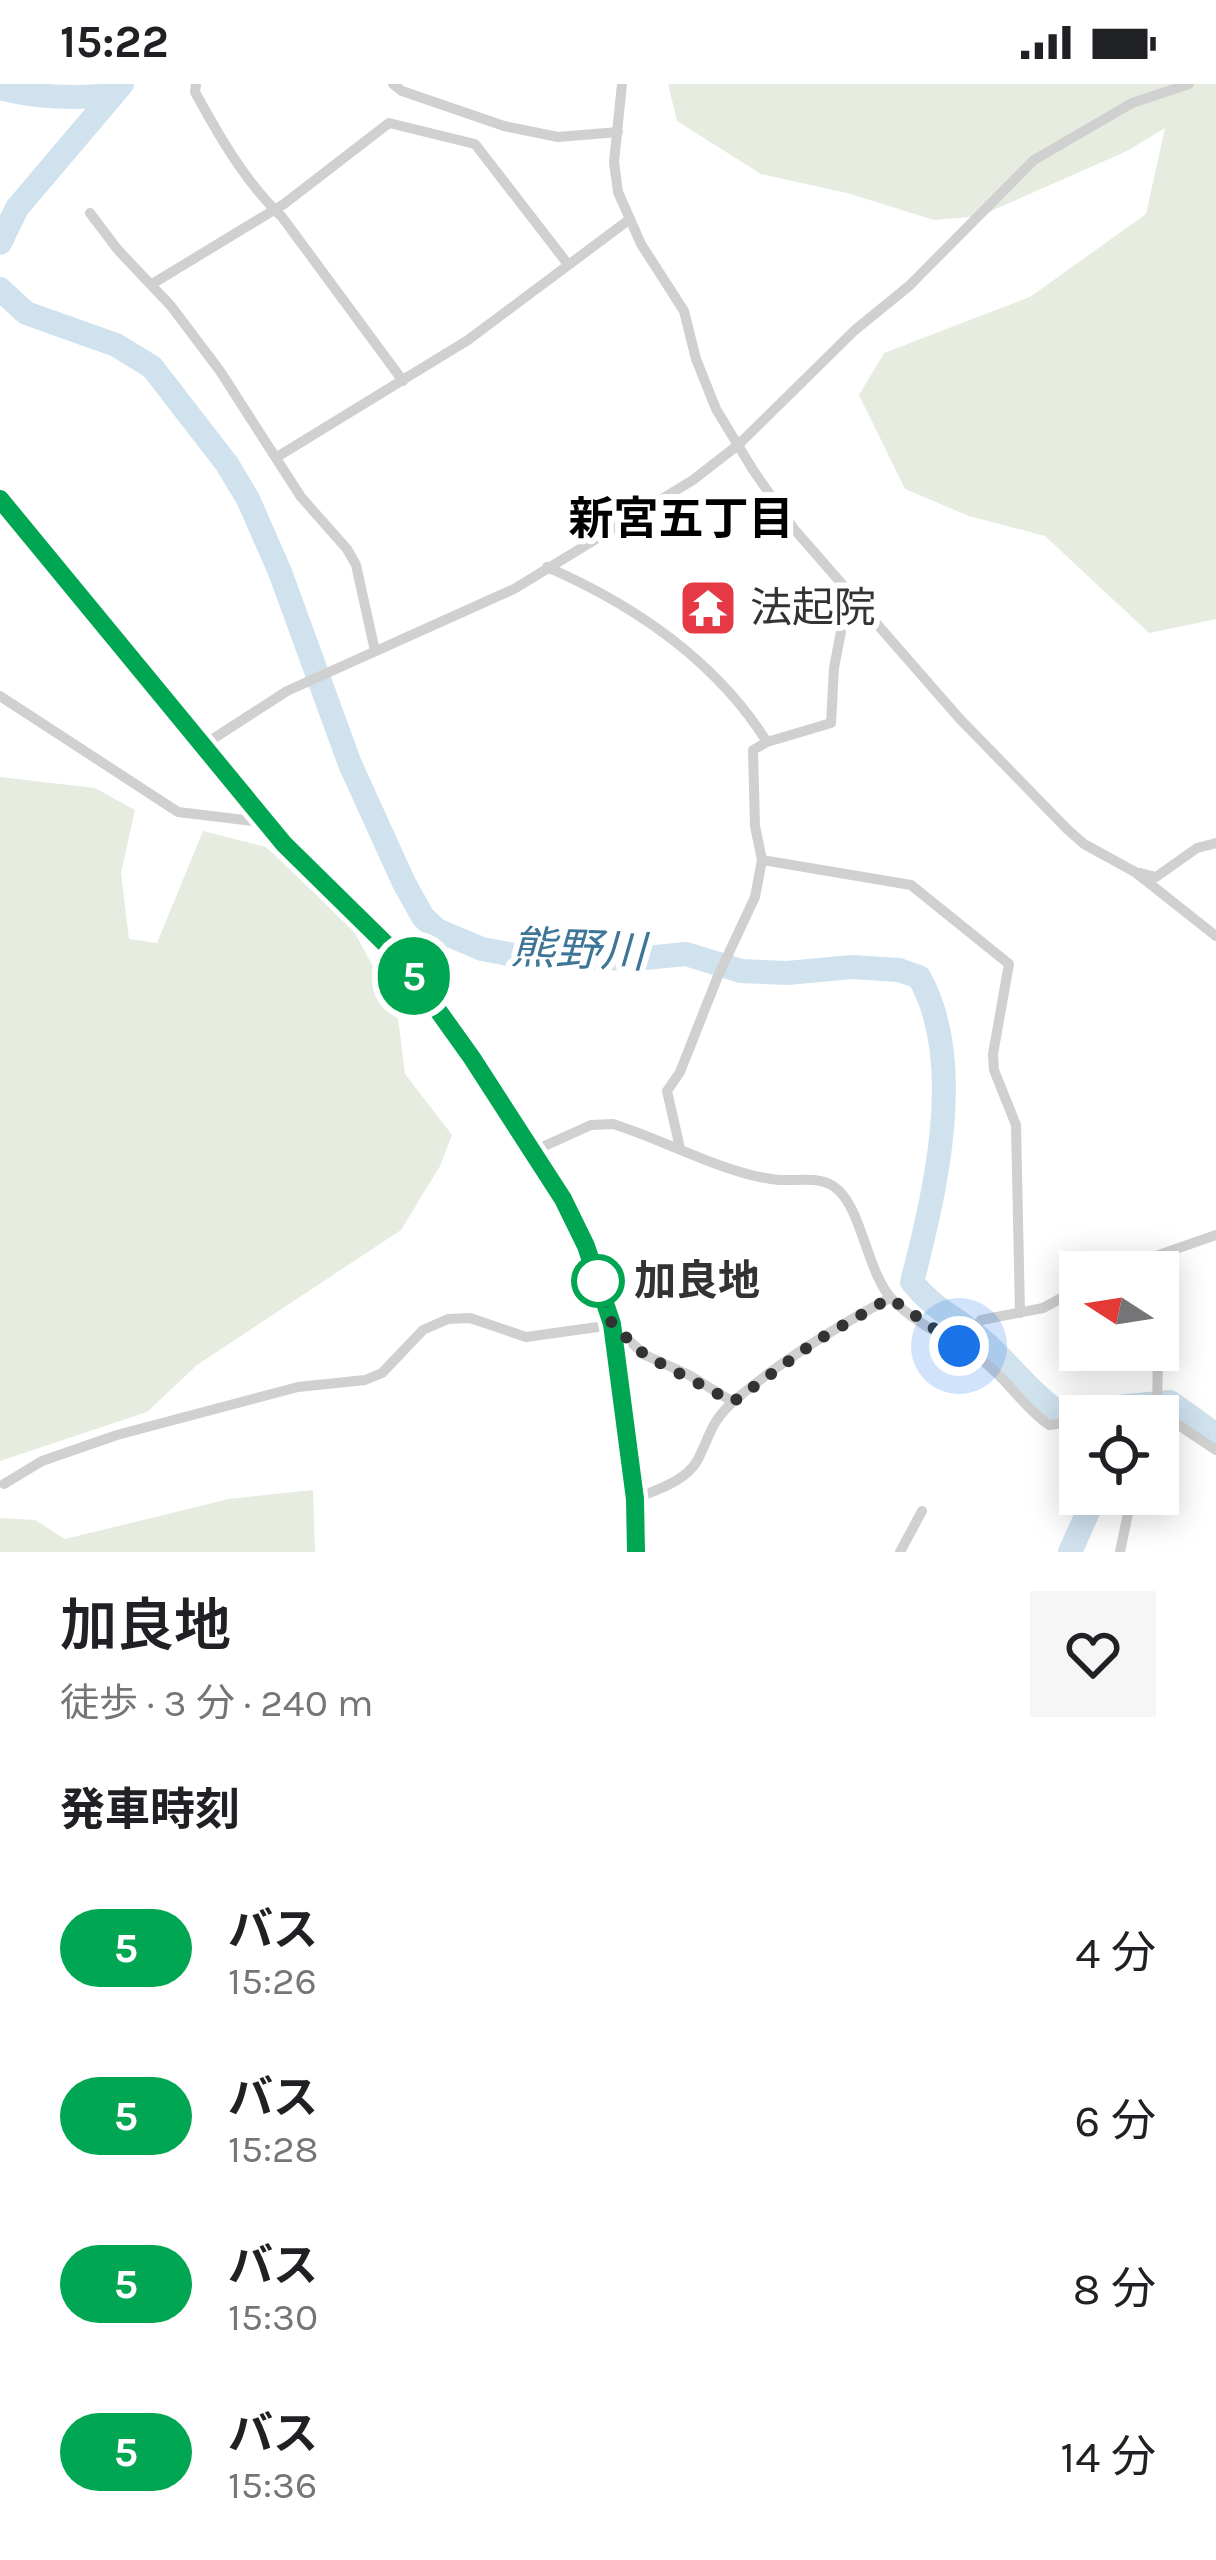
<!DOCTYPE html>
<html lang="ja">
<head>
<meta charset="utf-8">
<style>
	body { margin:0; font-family:Karla,"Noto Sans JP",sans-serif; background:#f6f6f6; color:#202124; height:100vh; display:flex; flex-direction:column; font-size:45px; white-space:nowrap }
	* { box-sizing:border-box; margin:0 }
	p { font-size:39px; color:#757577 }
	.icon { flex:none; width:66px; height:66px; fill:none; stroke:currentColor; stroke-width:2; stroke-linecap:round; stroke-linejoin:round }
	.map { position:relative; height:1468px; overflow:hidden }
	.drawer { display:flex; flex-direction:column; background:#fff; flex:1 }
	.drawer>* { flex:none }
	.badge { padding:0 24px; border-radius:39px; font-size:42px; line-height:78px }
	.needle { width:78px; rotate:282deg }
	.tools { position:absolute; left:1059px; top:1167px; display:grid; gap:24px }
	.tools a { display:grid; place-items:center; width:120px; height:120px; border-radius:0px; background:#fff; box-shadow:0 6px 30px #0003; font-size:60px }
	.you { position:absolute; width:60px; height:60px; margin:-30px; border:9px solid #fff; border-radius:50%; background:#1a73e8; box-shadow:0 0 0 18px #1a73e833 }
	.map>.badge { position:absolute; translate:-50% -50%; box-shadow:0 0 0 6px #fff }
	h2 { padding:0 60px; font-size:45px; line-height:108px }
	.round { display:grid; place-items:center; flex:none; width:126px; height:126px; border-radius:0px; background:#f6f6f6 }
	.summary { display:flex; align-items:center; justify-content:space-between; height:204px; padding:0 60px }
	h1 { font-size:57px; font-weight:600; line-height:90px }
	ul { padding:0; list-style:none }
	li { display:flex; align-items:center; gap:36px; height:168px; padding:0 60px }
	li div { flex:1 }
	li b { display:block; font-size:45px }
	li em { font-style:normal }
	li .badge { min-width:132px; font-weight:700; text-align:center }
	.status { display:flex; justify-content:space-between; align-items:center; height:84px; padding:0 60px; background:#fff; direction:ltr }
	.status svg { height:33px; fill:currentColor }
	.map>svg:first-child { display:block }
	.green { fill:#e6ecdf }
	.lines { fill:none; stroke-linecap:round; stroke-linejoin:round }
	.river { stroke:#cfe2ee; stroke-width:24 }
	.street { stroke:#d0d0d0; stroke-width:10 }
	.secondary { stroke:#bdbdbd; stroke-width:15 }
	.line-casing { stroke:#fff; stroke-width:27 }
	.line { stroke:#00a651; stroke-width:18 }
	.walk { stroke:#333; stroke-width:12; stroke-dasharray:0 21.6 }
	.stop-dot { fill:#fff; stroke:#00a651; stroke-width:6 }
	.labels { text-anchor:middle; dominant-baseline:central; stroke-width:12; stroke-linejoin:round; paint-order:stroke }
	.poi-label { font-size:42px; fill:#333; stroke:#fff; text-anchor:start }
	.stop-label { font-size:42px; font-weight:bold; fill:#333; stroke:#fff; text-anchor:start }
	.neighbourhood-label { font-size:45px; font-weight:bold; fill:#000; stroke:#fff }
	.water-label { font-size:45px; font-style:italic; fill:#3f7597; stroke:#fff }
</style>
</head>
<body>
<div class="status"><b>15:22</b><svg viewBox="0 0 49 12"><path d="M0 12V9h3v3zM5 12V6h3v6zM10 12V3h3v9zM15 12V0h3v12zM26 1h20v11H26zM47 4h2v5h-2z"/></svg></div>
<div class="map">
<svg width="1216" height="1468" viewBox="0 0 1216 1468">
	<rect width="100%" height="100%" fill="#fff"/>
	<g class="green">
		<polygon points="668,0 1216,0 1216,535 1149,549 1045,452 969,432 905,405 859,311 884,269 1030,213 1146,130 1165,44 1127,67 980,132 934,136 847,109 761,90 677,37"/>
		<polygon points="0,693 95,704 135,726 121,789 129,855 157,859 203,747 266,763 352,844 397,926 405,990 452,1051 440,1082 401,1146 197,1281 147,1328 0,1377"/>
		<polygon points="313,1406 315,1468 0,1468 0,1434 35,1436 65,1455 229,1415"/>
	</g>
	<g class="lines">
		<g class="river">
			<path d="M0 4C38 14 73 15 112 11"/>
			<polyline points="0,159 17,124 122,0"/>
			<path d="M0 205 26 229 116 261 152 283 227 380 248 415 280 488 350 680 404 799 423 833 437 846 482 865 514 871 635 875 686 870 741 887 787 889 852 883 899 886 919 893C967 977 935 1109 912 1198 934 1225 950 1230 976 1251 1001 1270 1019 1296 1043 1316 1055 1327 1068 1332 1080 1344"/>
			<polyline points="1064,1328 1170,1318 1216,1351"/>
			<polyline points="1070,1468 1096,1410"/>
		</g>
		<g class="street">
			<path d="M196 0 195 8C219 52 246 99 282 133L403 297"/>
			<polyline points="393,0 402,7 504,42 558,53 618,48"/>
			<polyline points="622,0 614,78 618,108 641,160 684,227 696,275 716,325 753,386 794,445 959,634 1067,745 1084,760 1135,788 1216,852"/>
			<polyline points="90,129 118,166 171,222 220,287 301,413 347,465 356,481 375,567"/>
			<polyline points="152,200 284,120 389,39 475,60 567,179"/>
			<polyline points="277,373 468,256 630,135"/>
			<path d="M547 483C634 521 716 577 767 658"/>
			<polyline points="0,612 178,728 253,737 262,734"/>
			<polyline points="202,662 287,607 514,505 693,396 738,361 855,246 909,202 1034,76 1132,19 1189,0"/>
			<polyline points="762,776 911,801 1009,880 993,970 994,986 1016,1041 1020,1229"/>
			<polyline points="1140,789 1156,793 1197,764 1216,759"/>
			<polyline points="680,1064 667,1007 680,988 718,892 755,813 762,776 755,742 753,666 767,658 831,639 834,584 849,506"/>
			<path d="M531 1068 591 1041 613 1040C665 1056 726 1091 779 1096 796 1097 817 1092 833 1102 862 1120 866 1188 892 1215 917 1242 954 1255 983 1277 1008 1296 1023 1323 1049 1341L1080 1337"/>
			<polyline points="1110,1188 1216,1151"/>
			<polyline points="959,1261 981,1236 1043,1224 1080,1204"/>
			<polyline points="1105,1332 1159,1328 1216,1366"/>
			<polyline points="1157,1332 1158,1265"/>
			<polyline points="4,1400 42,1377 117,1351 298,1303 365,1296 382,1289 423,1246 448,1235 470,1234 526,1253 612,1241 645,1271 689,1291 733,1318"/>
			<path d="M635 1415C655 1406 685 1398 697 1377 711 1351 709 1339 735 1316 782 1276 836 1243 890 1214"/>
			<polyline points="900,1468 922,1427"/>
			<polyline points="1120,1468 1132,1410"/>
		</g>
		<polyline class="secondary" points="0,415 284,760 402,876 472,974 563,1115 587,1163 612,1241 635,1415 637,1468"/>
	</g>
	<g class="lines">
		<g class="line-casing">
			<polyline id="line" points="0,415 284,760 402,876 472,974 563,1115 586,1162 612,1240 635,1415 636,1468"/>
		</g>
		<use href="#line" class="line"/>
		<polyline class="walk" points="598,1197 612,1240 645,1271 733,1318 816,1257 890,1214 959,1262"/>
	</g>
	<defs>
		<g id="temple-square" transform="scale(3)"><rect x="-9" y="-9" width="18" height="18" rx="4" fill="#e63946" stroke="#fff"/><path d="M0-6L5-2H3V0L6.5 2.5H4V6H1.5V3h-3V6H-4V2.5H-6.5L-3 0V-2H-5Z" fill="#fff"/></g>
	</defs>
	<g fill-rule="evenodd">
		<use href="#temple-square" x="708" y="524"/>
	</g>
	<circle class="stop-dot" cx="598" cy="1197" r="24"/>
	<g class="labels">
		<g class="poi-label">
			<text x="750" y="524">法起院</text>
		</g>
		<g class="stop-label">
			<text x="634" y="1197">加良地</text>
		</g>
		<g class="neighbourhood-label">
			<text x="681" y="435">新宮五丁目</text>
		</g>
		<g class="water-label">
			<text transform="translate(578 866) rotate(2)">熊野川</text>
		</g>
	</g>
</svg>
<div class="tools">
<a><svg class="needle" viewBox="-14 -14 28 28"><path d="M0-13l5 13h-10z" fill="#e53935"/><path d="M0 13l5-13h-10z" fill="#757577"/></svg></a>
<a><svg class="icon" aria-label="locate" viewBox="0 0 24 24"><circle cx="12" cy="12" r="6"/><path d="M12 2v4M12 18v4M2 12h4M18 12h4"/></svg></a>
</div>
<div class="you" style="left:959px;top:1262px"></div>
<b class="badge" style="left:414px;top:892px;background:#00a651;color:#fff">5</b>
</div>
<section class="drawer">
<div class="summary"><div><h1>加良地</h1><p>徒歩 · 3 分 · 240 m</p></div><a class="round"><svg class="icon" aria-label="heart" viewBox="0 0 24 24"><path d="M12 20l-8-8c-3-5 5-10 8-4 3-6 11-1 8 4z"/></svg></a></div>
<h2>発車時刻</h2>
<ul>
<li><span class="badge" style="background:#00a651;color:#fff">5</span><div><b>バス</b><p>15:26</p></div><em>4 分</em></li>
<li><span class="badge" style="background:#00a651;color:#fff">5</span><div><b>バス</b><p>15:28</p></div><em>6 分</em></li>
<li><span class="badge" style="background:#00a651;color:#fff">5</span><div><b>バス</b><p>15:30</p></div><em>8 分</em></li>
<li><span class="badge" style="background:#00a651;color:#fff">5</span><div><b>バス</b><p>15:36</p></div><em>14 分</em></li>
</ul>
</section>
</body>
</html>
